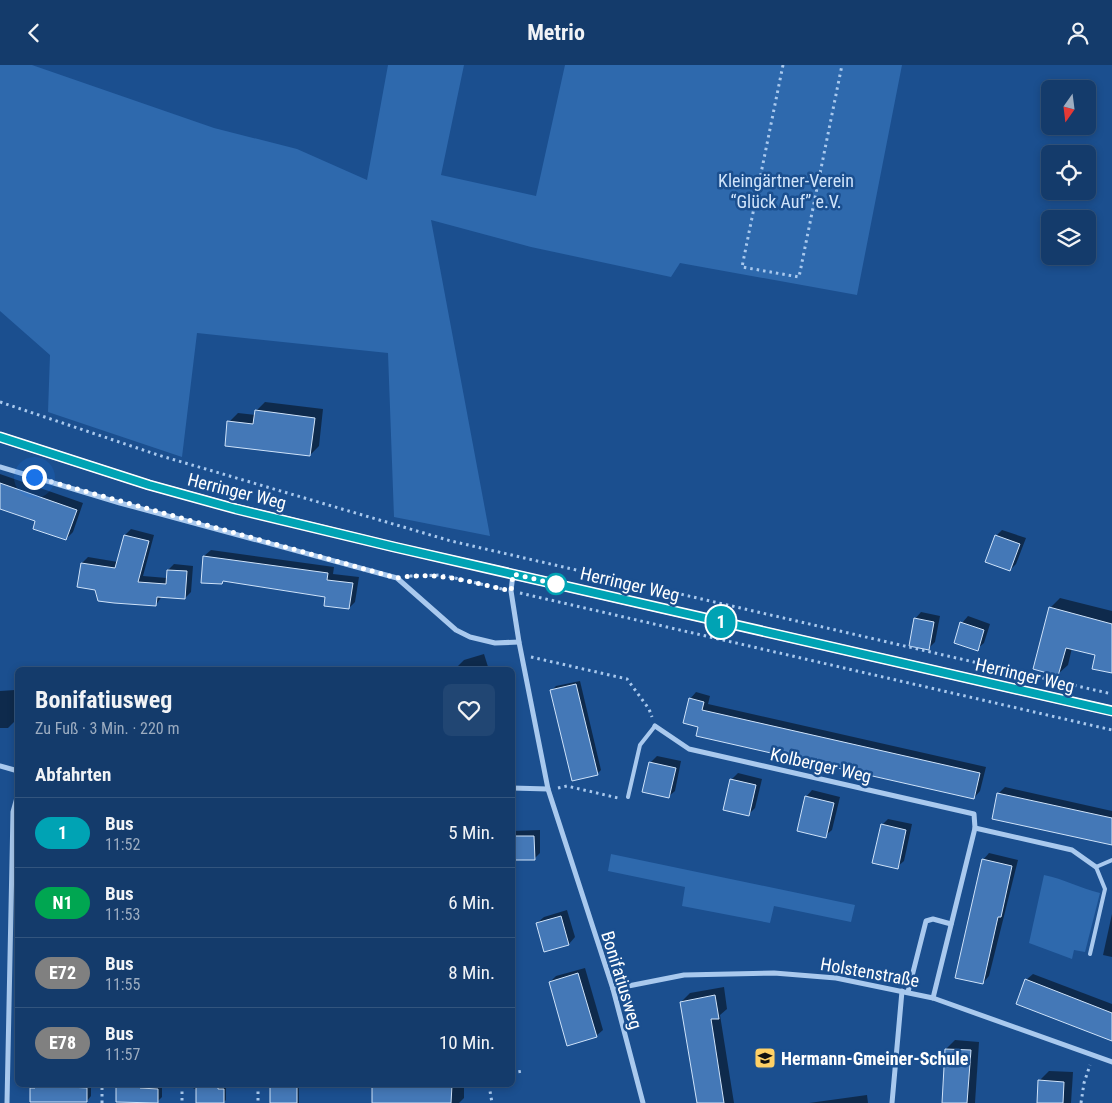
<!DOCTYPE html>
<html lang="de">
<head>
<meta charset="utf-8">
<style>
	body { margin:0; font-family:"Roboto Condensed",sans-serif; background:#214673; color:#f1f3f6; height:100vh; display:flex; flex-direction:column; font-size:19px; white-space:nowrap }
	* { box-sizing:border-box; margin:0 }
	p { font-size:16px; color:#9dadc1 }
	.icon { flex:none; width:28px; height:28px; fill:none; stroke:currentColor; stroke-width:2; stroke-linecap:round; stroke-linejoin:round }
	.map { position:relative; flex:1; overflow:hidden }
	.side { position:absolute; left:15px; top:602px; width:500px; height:420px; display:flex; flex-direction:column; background:#143b6b; border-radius:8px; box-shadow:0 2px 8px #0003,0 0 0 1px #33557e }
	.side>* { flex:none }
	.badge { padding:0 10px; border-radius:16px; font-size:18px; line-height:32px }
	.needle { width:32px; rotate:194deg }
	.tools { position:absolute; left:1041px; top:15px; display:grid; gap:10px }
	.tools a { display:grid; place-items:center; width:55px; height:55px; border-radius:8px; background:#143b6b; box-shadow:0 2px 8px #0003,0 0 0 1px #33557e; font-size:25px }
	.you { position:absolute; width:25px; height:25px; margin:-12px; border:4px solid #fff; border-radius:50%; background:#1a73e8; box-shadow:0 0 0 8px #1a73e833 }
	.map>.badge { position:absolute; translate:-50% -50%; box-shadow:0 0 0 2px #fff }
	h2 { padding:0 20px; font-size:19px; line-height:45px }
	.round { display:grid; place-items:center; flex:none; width:52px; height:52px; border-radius:8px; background:#214673 }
	.headline { display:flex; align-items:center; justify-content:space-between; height:85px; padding:0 20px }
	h1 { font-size:24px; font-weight:700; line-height:38px }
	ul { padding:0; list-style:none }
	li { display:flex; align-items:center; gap:15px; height:70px; padding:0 20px; border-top:1px solid #33557e }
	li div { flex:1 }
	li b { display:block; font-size:19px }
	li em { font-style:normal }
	li .badge { min-width:55px; font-weight:700; text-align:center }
	header { display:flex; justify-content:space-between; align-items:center; height:65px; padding:0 20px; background:#143b6b; font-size:22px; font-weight:700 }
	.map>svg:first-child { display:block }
	.green { fill:#2e69ad }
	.shadow { fill:#0007 }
	.building { fill:#4478b7; stroke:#cfe3fa }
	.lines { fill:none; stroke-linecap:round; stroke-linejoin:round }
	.path { stroke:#a9c9ee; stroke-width:3; stroke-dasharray:2.5 4; stroke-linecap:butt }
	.service { stroke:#a9c9ee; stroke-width:4 }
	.minor { stroke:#a9c9ee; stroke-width:5 }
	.secondary { stroke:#d6e6fa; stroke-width:10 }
	.line-casing { stroke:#fff; stroke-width:11 }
	.line { stroke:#00a3b4; stroke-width:8 }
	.walk { stroke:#fff; stroke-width:5; stroke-dasharray:0 9 }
	.stop-dot { fill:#fff; stroke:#00a3b4; stroke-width:2.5 }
	.labels { text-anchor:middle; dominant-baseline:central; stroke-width:5; stroke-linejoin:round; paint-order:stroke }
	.park-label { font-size:18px; fill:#cfe3fa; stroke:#1b4f8f }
	.street-label { font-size:18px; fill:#fff; stroke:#1b4f8f }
	.poi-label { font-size:18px; font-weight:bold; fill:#fff; stroke:#1b4f8f; text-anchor:start }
</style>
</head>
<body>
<header><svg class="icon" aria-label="back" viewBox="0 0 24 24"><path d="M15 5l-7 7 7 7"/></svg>Metrio<svg class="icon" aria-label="person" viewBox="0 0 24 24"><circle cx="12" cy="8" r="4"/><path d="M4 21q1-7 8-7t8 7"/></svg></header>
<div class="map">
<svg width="1112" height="1038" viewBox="0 0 1112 1038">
	<rect width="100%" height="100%" fill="#1b4f8f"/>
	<g class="green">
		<polygon points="0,0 32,0 214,63 297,84 367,115 388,0 464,0 441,110 536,131 565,0 902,0 857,230 680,198 671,212 531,182 431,155 490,471 394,452 388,288 197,268 182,392 48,347 50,290 0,246"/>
		<polygon points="611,789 855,840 851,857 774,841 770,858 682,841 685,822 608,806"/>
		<path d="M1044 810C1064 814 1080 823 1100 828L1085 887 1074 885 1072 894 1029 878Z"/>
	</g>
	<g class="shadow">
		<polygon points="265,337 323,344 319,381 310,390 229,357 238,348 256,350 256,346"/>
		<polygon points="0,409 83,438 73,467 66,474 37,455 0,442"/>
		<polygon points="131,464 154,470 143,511 167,513 168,505 174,499 193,501 191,527 185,533 162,531 156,540 78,521 82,498 88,492 118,497 125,470"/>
		<polygon points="1002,465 1026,473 1016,499 1010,505 996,471"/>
		<polygon points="211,485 334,502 333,509 359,512 355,537 349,543 326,531 225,515 222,518 202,517 204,491"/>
		<polygon points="1060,533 1112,546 1112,607 1096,589 1072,583 1068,600 1058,609 1050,543"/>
		<polygon points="921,547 940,551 935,577 929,583 915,554"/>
		<polygon points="968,551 990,559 984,578 977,584 962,558"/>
		<polygon points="484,589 489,605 454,605 464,595"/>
		<polygon points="580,616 601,705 597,709 552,625 556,621"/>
		<polygon points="15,625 15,656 8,663 0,663 0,626"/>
		<polygon points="696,627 710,631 708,639 986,702 980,726 974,733 700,661 690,634"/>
		<polygon points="657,691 681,696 675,726 668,732 644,726 651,697"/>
		<polygon points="738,708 762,714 755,743 749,749 731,715"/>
		<polygon points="1005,722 1112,746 1112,779 998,729"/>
		<polygon points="812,725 840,732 832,765 825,771 806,732"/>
		<polygon points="888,754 912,759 904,796 897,802 882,760"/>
		<polygon points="540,765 540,788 534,794 512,794 512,766"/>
		<polygon points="989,788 1018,795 989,911 983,918 983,795"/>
		<polygon points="567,845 575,872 569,879 537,858 544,852"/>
		<polygon points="1112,849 1112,892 1103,890"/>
		<polygon points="585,903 603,965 596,971 550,917 556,911"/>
		<polygon points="1033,909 1112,939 1112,975 1026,915"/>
		<polygon points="724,922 727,944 720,950 734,1038 698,1038 681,937 690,928"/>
		<polygon points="512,940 515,940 515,979 512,981"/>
		<polygon points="955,975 979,977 975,1038 942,1038 946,984"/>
		<polygon points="1049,1006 1073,1007 1071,1038 1038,1038 1040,1015"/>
		<polygon points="35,1020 91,1020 91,1031 87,1036 31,1023"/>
		<polygon points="114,1020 162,1020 162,1032 157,1037"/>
		<polygon points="193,1020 226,1022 226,1035 223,1038 193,1023"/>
		<rect x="271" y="1020" width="28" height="18"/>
		<polygon points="373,1020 464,1020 464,1033 459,1038 373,1038"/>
		<polygon points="867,1030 868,1038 809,1038"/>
	</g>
	<g class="building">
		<polygon points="255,345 315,353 310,391 225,381 227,356 253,359"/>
		<polygon points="0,418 77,445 66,475 33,464 35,456 0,444"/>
		<polygon points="124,470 149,476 138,517 166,519 167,505 187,506 185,534 157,532 156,541 114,538 98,536 95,525 77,522 81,498 115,503"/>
		<polygon points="995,470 1020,479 1010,506 985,497"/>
		<polygon points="203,491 328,508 327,515 353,518 349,544 324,541 325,532 223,516 222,519 201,518"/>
		<polygon points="1049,542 1112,559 1112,608 1092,604 1095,590 1066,583 1058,611 1033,604"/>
		<polygon points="914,553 934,557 929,585 909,581"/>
		<polygon points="960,557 984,565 978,586 954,578"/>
		<polygon points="576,619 598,710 572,716 550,625"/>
		<polygon points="689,633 704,637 702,645 980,708 974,734 696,671 698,662 683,658"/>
		<polygon points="649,697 676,703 669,733 642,727"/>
		<polygon points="730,714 756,720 749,751 723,745"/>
		<polygon points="997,728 1112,753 1112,780 992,754"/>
		<polygon points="805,731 834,738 826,773 797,766"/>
		<polygon points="881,759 906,765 898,804 872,798"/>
		<polygon points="512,771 534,771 535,795 512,795"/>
		<polygon points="982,794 1012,801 1001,852 998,852 983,919 955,913"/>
		<polygon points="561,851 569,880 544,887 536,858"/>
		<polygon points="578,908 597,972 567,981 549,917"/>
		<polygon points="1025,914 1112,948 1112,976 1016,939"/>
		<polygon points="715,930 719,954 711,954 724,1038 697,1038 680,937"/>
		<polygon points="945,984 971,985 967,1038 942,1038"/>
		<polygon points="1038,1015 1064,1017 1063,1038 1037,1038"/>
		<polygon points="35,1020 87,1023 87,1037 30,1037 30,1023 35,1023"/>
		<polygon points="116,1020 140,1020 140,1023 158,1024 158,1038 116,1037"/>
		<polygon points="196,1020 218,1020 218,1024 224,1024 224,1038 196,1038"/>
		<rect x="270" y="1020" width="27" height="18"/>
		<polygon points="372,1020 452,1020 451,1038 372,1038"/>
	</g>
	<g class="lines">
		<g class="path">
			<polyline points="783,0 742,202 799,212 842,0"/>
			<polyline points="0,337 158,390 451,476 1112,629"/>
			<polyline points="410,511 442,510 502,524"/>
			<polyline points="520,528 1112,665"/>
			<polyline points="531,592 627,614 649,644 652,652"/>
			<polyline points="558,723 567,721 618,733"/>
			<polyline points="512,1008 523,1006"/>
			<polyline points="182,1020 182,1038"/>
			<polyline points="258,1020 258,1038"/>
			<polyline points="489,1020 492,1038"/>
			<polyline points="102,1038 102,1020"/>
			<polyline points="1081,1038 1084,1018 1090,1000"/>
		</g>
		<g class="service">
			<polyline points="628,732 640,680 655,661"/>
			<polyline points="1090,889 1105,824 1096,802 1112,795"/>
		</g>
		<g class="minor">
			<polyline points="0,402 120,438 397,513 456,565 470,572 495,578 519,577"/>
			<polyline points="513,509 511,526 519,577 548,724 613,924 643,1038"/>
			<polyline points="655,661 689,684 974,749 975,763 933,933"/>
			<polyline points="0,701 18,706"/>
			<polyline points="512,723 548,724"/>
			<polyline points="975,763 1072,785 1096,802"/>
			<polyline points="613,924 684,910 774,908 836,913 933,933 1112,997"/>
			<polyline points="908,927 926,856 933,854 951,859"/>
			<polyline points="7,1038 13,747 18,729"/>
			<polyline points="892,1038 902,926"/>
		</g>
		<polyline class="secondary" points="0,372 149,420 237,444 394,482 1112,646"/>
	</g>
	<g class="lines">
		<g class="line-casing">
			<polyline id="line" points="0,372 149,420 236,444 394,482 1112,646"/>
		</g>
		<use href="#line" class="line"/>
		<path class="walk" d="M34 412 397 513C439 506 470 517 511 526L513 509 556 519"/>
	</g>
	<defs>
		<g id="school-square" transform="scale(1.125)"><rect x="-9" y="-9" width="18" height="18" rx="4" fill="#ffd166" stroke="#1b4f8f"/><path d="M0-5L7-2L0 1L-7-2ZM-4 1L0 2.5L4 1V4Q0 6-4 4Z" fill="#111"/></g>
	</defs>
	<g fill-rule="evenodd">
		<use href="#school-square" x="765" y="993"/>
	</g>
	<circle class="stop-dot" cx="556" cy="519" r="10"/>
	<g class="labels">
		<g class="park-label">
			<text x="786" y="115">Kleingärtner-Verein<tspan x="786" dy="21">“Glück Auf” e.V.</tspan></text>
		</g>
		<g class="street-label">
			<text transform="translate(237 426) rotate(14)">Herringer Weg</text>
			<text transform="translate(630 519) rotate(13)">Herringer Weg</text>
			<text transform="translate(1025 610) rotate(13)">Herringer Weg</text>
			<text transform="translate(821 700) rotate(13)">Kolberger Weg</text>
			<text transform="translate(870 907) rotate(10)">Holstenstraße</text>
			<text transform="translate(622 915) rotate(73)">Bonifatiusweg</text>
		</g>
		<g class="poi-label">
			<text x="781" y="993">Hermann-Gmeiner-Schule</text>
		</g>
	</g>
</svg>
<div class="tools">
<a><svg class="needle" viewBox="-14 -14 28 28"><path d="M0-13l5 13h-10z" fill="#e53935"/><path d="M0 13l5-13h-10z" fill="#9dadc1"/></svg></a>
<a><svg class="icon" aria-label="locate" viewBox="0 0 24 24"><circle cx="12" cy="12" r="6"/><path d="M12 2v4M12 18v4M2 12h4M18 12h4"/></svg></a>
<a><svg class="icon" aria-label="layers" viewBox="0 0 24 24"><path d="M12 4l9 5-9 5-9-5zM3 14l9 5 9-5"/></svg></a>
</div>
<div class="you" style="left:34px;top:412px"></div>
<b class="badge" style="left:721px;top:557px;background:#00a3b4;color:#fff">1</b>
<section class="side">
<div class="headline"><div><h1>Bonifatiusweg</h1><p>Zu Fuß · 3 Min. · 220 m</p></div><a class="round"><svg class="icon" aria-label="heart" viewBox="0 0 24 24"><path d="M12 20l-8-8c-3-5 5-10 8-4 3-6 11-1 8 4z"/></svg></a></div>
<h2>Abfahrten</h2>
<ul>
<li><span class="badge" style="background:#00a3b4;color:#fff">1</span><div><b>Bus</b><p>11:52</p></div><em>5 Min.</em></li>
<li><span class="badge" style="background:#00a651;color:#fff">N1</span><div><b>Bus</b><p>11:53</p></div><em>6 Min.</em></li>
<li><span class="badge" style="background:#808080;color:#fff">E72</span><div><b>Bus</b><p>11:55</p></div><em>8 Min.</em></li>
<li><span class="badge" style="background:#808080;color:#fff">E78</span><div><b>Bus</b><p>11:57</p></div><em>10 Min.</em></li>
</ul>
</section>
</div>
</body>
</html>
